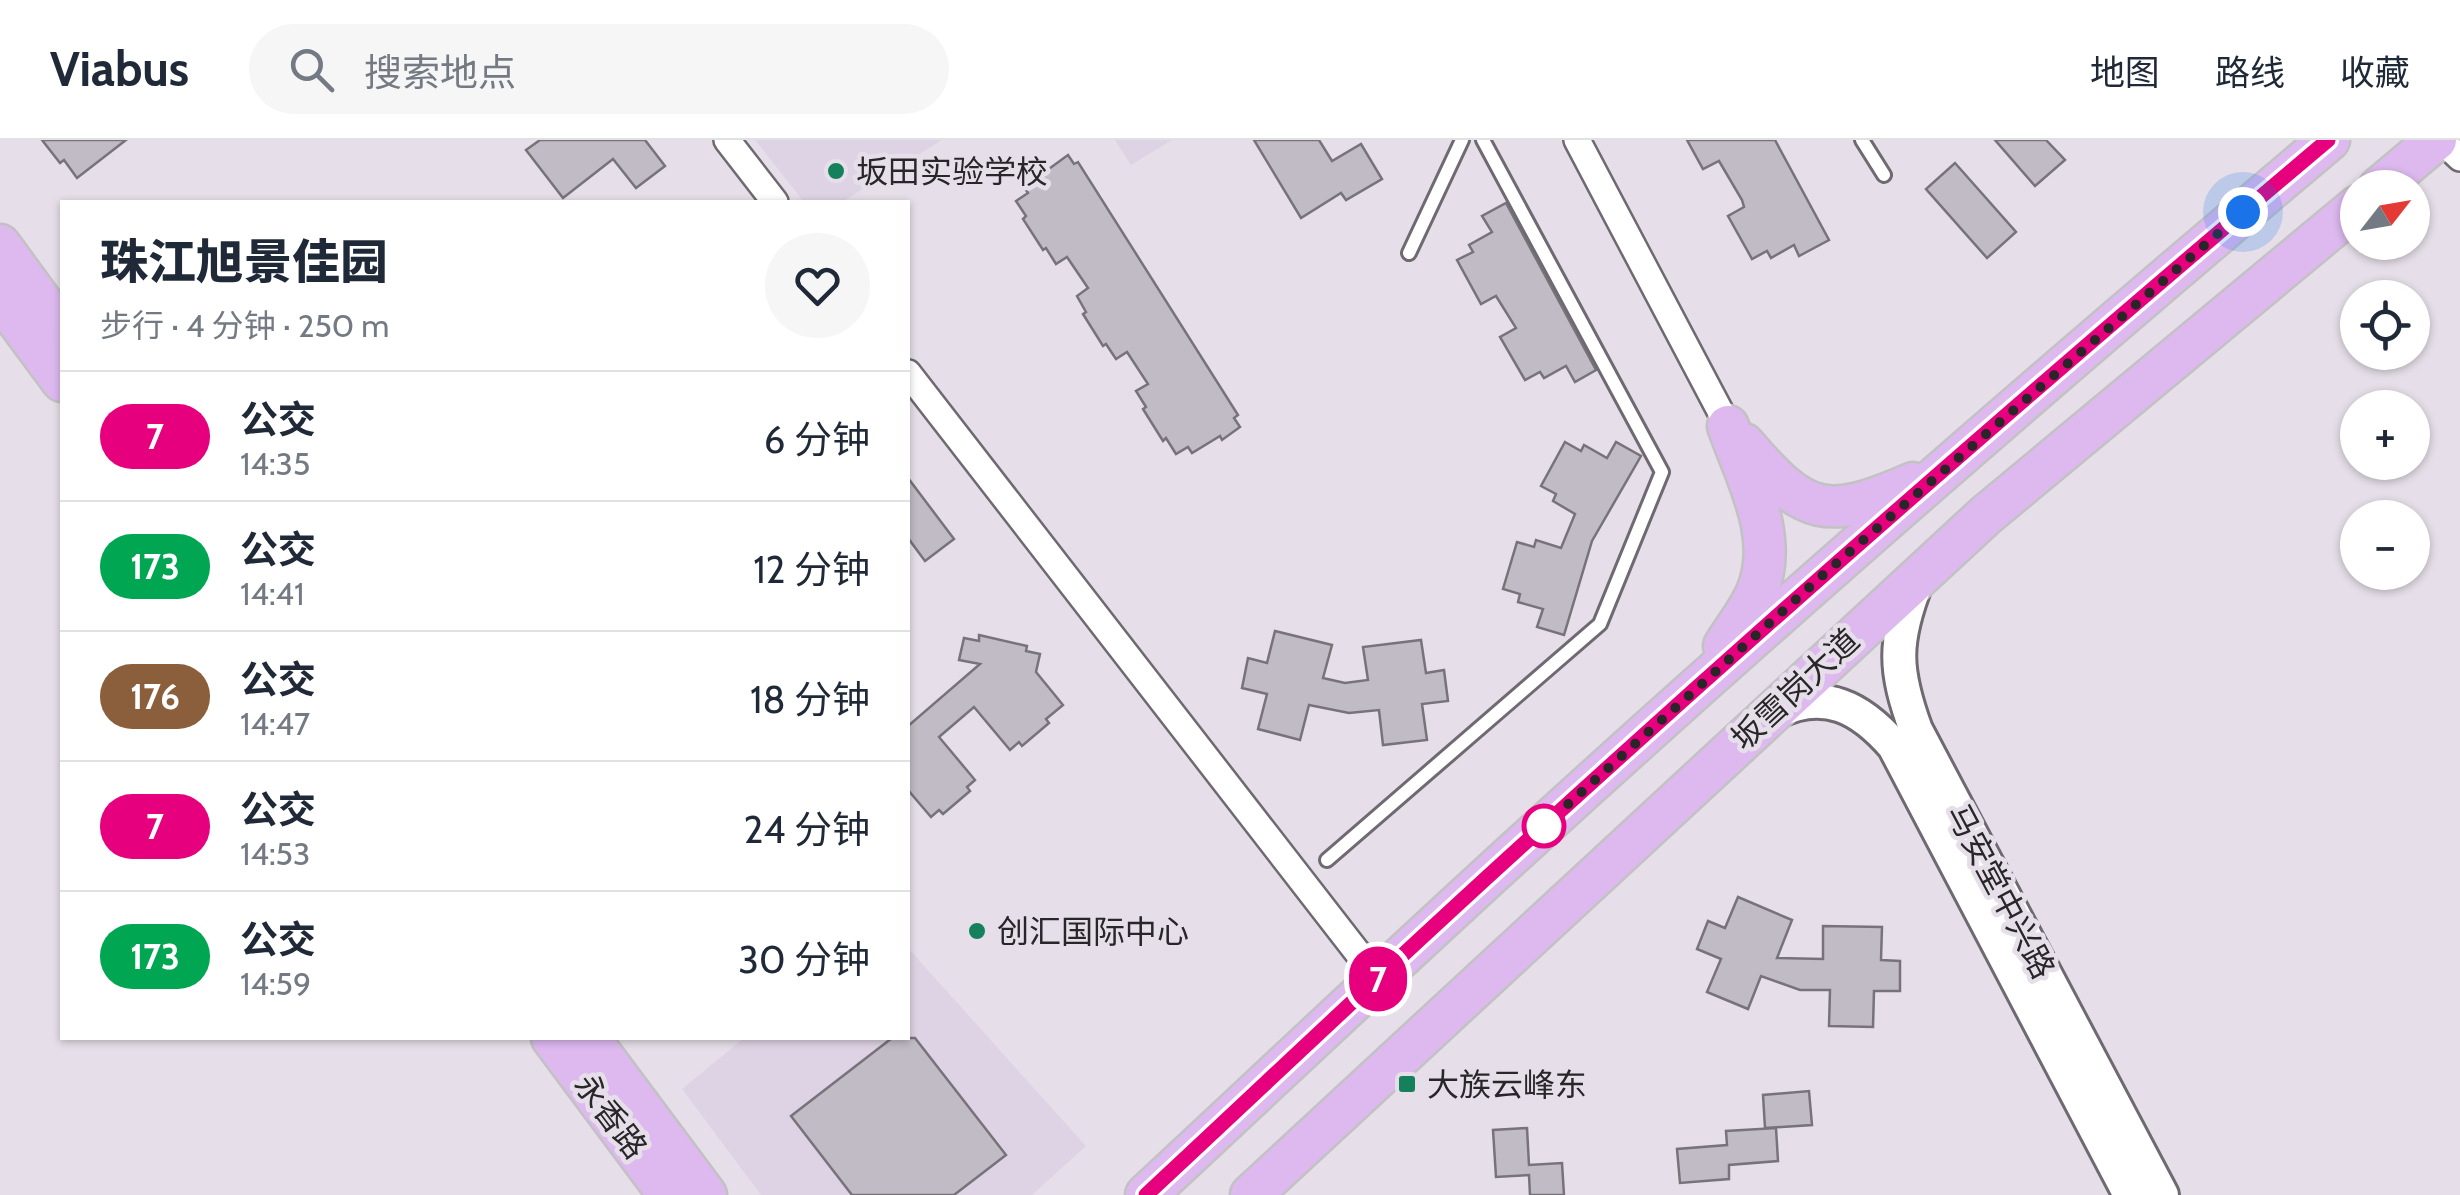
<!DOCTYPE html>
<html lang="zh">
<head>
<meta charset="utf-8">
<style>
	body { margin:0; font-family:Cabin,"Noto Sans SC",sans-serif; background:#f6f6f7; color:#1f2937; height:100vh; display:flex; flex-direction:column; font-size:38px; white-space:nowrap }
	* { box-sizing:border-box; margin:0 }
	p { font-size:32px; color:#747a83 }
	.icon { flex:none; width:55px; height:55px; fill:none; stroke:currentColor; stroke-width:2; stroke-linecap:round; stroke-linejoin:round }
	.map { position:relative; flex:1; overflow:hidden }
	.panel { position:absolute; left:60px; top:60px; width:850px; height:840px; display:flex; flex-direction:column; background:#fff; border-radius:0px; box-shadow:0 2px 8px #0004 }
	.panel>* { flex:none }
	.badge { padding:0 20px; border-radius:32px; font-size:35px; line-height:65px }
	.needle { width:65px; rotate:59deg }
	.tools { position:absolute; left:2340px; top:30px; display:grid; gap:20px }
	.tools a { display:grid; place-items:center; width:90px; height:90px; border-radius:50%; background:#fff; box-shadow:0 2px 8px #0004; font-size:50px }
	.you { position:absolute; width:50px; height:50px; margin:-25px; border:8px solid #fff; border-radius:50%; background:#1a73e8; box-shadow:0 0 0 15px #1a73e833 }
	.map>.badge { position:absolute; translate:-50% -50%; box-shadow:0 0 0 5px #fff }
	.round { display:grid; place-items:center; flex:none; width:105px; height:105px; border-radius:52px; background:#f6f6f7 }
	.head { display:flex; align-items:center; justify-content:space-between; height:170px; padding:0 40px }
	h1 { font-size:48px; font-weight:800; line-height:75px }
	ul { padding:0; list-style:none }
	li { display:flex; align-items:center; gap:30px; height:130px; padding:0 40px; border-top:2px solid #e0e1e3 }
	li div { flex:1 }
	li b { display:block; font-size:38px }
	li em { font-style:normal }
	li .badge { min-width:110px; font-weight:700; text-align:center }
	header { display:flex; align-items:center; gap:60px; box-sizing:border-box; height:140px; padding:0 50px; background:#fff; border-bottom:2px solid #e0e1e3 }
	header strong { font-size:48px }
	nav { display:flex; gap:55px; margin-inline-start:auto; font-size:35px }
	.search { width:700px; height:90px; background:#f6f6f7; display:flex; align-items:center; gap:25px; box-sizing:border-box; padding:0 35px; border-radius:55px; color:#747a83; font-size:38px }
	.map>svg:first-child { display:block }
	.built { fill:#ded3e4 }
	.building { fill:#c1bbc5; stroke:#78737b; stroke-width:2.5 }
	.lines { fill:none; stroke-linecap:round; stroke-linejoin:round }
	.service-casing { stroke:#6f6972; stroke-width:18 }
	.minor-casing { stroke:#6f6972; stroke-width:30 }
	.tertiary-casing { stroke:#6f6972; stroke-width:38 }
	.primary-casing { stroke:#c3c2c3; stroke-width:45 }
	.service { stroke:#fff; stroke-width:12 }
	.minor { stroke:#fff; stroke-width:25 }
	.tertiary { stroke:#fff; stroke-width:32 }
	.primary { stroke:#ddb9ef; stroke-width:40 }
	.line-casing { stroke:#fff; stroke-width:22 }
	.line { stroke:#e6007e; stroke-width:15 }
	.walk { stroke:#29262a; stroke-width:10; stroke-dasharray:0 18 }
	.poi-dot { fill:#15805c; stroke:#e6dfe9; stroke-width:4 }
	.stop-dot { fill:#fff; stroke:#e6007e; stroke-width:5 }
	.labels { text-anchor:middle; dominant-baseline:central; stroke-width:9; stroke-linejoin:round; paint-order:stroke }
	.poi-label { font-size:32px; fill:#29262a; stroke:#e6dfe9; text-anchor:start }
	.street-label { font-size:32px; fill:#29262a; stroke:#e6dfe9 }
</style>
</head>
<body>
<header>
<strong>Viabus</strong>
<div class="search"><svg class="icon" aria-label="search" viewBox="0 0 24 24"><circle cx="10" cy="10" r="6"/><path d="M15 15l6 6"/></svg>搜索地点</div>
<nav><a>地图</a><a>路线</a><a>收藏</a></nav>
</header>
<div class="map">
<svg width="2460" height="1055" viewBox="0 0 2460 1055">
	<rect width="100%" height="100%" fill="#e6dfe9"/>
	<g class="built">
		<polygon points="755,0 942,0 842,62 804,62"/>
		<polygon points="1115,0 1172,0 1131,25"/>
		<polygon points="908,808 1086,1006 1032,1055 761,1055 682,949 744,898 908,898"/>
	</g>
	<g class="building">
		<polygon points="42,0 126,0 77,38 64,20 60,23"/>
		<polygon points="540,0 645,0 665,26 636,48 613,19 563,58 526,10"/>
		<polygon points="1254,0 1319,0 1332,21 1361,4 1382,39 1346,60 1341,53 1301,78"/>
		<polygon points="1687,0 1775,0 1829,100 1799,116 1794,105 1771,118 1767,111 1752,119 1728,76 1744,67 1742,60 1719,21 1703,29"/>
		<polygon points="1995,0 2046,0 2065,20 2035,46"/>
		<polygon points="1068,15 1074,24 1078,22 1238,275 1234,278 1240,287 1222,300 1220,296 1192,313 1188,307 1176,314 1166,298 1163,301 1143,269 1146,267 1136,251 1148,244 1127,212 1116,219 1106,204 1103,206 1083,174 1086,172 1077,156 1088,148 1067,117 1056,124 1046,108 1043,110 1023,79 1026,76 1016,61 1028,53 1024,47"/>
		<polygon points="1955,23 2016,92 1987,118 1926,49"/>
		<polygon points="1506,63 1596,230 1575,242 1566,226 1544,238 1540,232 1525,240 1500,197 1516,188 1496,156 1481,164 1457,120 1473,112 1469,105 1492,92 1482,76"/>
		<polygon points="1565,302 1581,311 1584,305 1607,318 1616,302 1641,316 1592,401 1564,495 1537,487 1543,469 1518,462 1520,454 1503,449 1517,402 1534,407 1536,400 1561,408 1575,374 1553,361 1556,354 1541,346"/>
		<polygon points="908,338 954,399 925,421 908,398"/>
		<polygon points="1275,491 1332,505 1323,538 1345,543 1368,540 1363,507 1421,500 1426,533 1444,530 1448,561 1422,564 1427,600 1383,605 1379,570 1349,573 1309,565 1300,600 1258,589 1267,554 1242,548 1248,518 1267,523"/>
		<polygon points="979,495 1027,506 1026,511 1040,514 1036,532 1063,565 1046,579 1049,583 1022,606 1019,602 1010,610 974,567 939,597 975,640 967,647 970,651 943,674 939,670 931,677 908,650 908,586 980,524 959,520 964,498 979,501"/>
		<polygon points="1738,757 1792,780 1777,818 1823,819 1823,786 1882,787 1881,820 1900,821 1900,851 1874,851 1873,887 1829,886 1830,850 1800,850 1761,836 1748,869 1707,852 1721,819 1697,809 1708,781 1725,788"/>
		<polygon points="892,898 915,898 1006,1015 954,1055 852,1055 791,976"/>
		<polygon points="1809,951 1812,985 1765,988 1763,955"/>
		<polygon points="1527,988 1529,1025 1562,1023 1564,1055 1530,1055 1529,1035 1496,1037 1493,990"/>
		<polygon points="1776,988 1778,1021 1729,1025 1729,1039 1680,1043 1677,1009 1727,1005 1726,991"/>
	</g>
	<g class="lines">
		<g class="service-casing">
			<g id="service">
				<polyline points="1862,0 1884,35"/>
				<polyline points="1409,113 1462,0"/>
				<polyline points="1327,720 1600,484 1662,332 1483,0"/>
			</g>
		</g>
		<g class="minor-casing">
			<g id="minor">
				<polyline points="727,0 775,62"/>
				<polyline points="1577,0 1728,286"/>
				<polyline points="2441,0 2460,18"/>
				<polyline points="908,233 1378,839"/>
			</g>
		</g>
		<g class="tertiary-casing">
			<g id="tertiary">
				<path d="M1917 441C1893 502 1894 530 1916 590L2162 1055"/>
				<path d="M1776 572C1825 548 1861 568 1894 606L2130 1055"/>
			</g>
		</g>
		<g class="primary-casing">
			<g id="primary">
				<polyline points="2379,48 2436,0"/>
				<polyline points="0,105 62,190"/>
				<polyline points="0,157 62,241"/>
				<path d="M1744 304C1805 376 1826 381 1913 343"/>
				<path d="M1724 506C1735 488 1749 471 1757 452 1780 397 1746 337 1728 286"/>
				<polyline points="552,898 669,1055"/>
				<polyline points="589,898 706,1055"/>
				<path d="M1146 1055C1276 934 1405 812 1537 692 1796 456 2061 226 2329 0"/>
				<polyline points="1251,1055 1986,375 2358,66"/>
			</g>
		</g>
		<use href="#service" class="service"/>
		<use href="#minor" class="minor"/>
		<use href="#tertiary" class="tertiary"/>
		<use href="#primary" class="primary"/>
	</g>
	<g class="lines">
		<g class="line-casing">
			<path id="line" d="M1146 1055C1276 934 1405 811 1537 692 1796 456 2060 226 2328 0"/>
		</g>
		<use href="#line" class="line"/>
		<polyline class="walk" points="1544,686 1536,693 1823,435 2243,72"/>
	</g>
	<g class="poi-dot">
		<circle cx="836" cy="31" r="10"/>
		<circle cx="977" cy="791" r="10"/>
		<rect x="1397" y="934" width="20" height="20" rx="5"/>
	</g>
	<circle class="stop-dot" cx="1544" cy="686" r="20"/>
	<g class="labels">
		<g class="poi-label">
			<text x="856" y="31">坂田实验学校</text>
			<text x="997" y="791">创汇国际中心</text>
			<text x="1427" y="944">大族云峰东</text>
		</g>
		<g class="street-label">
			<text transform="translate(1795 549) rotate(-43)">坂雪岗大道</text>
			<text transform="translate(2001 751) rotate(62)">马安堂中兴路</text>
			<text transform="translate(611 976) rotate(53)">永香路</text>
		</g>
	</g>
</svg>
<div class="tools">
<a><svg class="needle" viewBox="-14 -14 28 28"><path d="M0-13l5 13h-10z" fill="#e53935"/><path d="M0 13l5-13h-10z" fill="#747a83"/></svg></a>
<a><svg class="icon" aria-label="locate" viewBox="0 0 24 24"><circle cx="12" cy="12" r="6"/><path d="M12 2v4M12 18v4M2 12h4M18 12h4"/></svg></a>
<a>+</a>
<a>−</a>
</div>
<div class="you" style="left:2243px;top:72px"></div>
<b class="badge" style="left:1378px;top:839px;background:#e6007e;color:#fff">7</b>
<section class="panel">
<div class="head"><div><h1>珠江旭景佳园</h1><p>步行 · 4 分钟 · 250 m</p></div><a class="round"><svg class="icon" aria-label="heart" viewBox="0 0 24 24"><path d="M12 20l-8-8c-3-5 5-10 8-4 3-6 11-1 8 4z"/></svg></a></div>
<ul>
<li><span class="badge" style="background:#e6007e;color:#fff">7</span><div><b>公交</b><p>14:35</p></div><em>6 分钟</em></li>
<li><span class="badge" style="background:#00a651;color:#fff">173</span><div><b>公交</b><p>14:41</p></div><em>12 分钟</em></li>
<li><span class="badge" style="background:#8b5e3c;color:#fff">176</span><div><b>公交</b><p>14:47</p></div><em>18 分钟</em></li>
<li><span class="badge" style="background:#e6007e;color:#fff">7</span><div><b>公交</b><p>14:53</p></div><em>24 分钟</em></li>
<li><span class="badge" style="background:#00a651;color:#fff">173</span><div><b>公交</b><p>14:59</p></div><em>30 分钟</em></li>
</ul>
</section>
</div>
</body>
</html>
